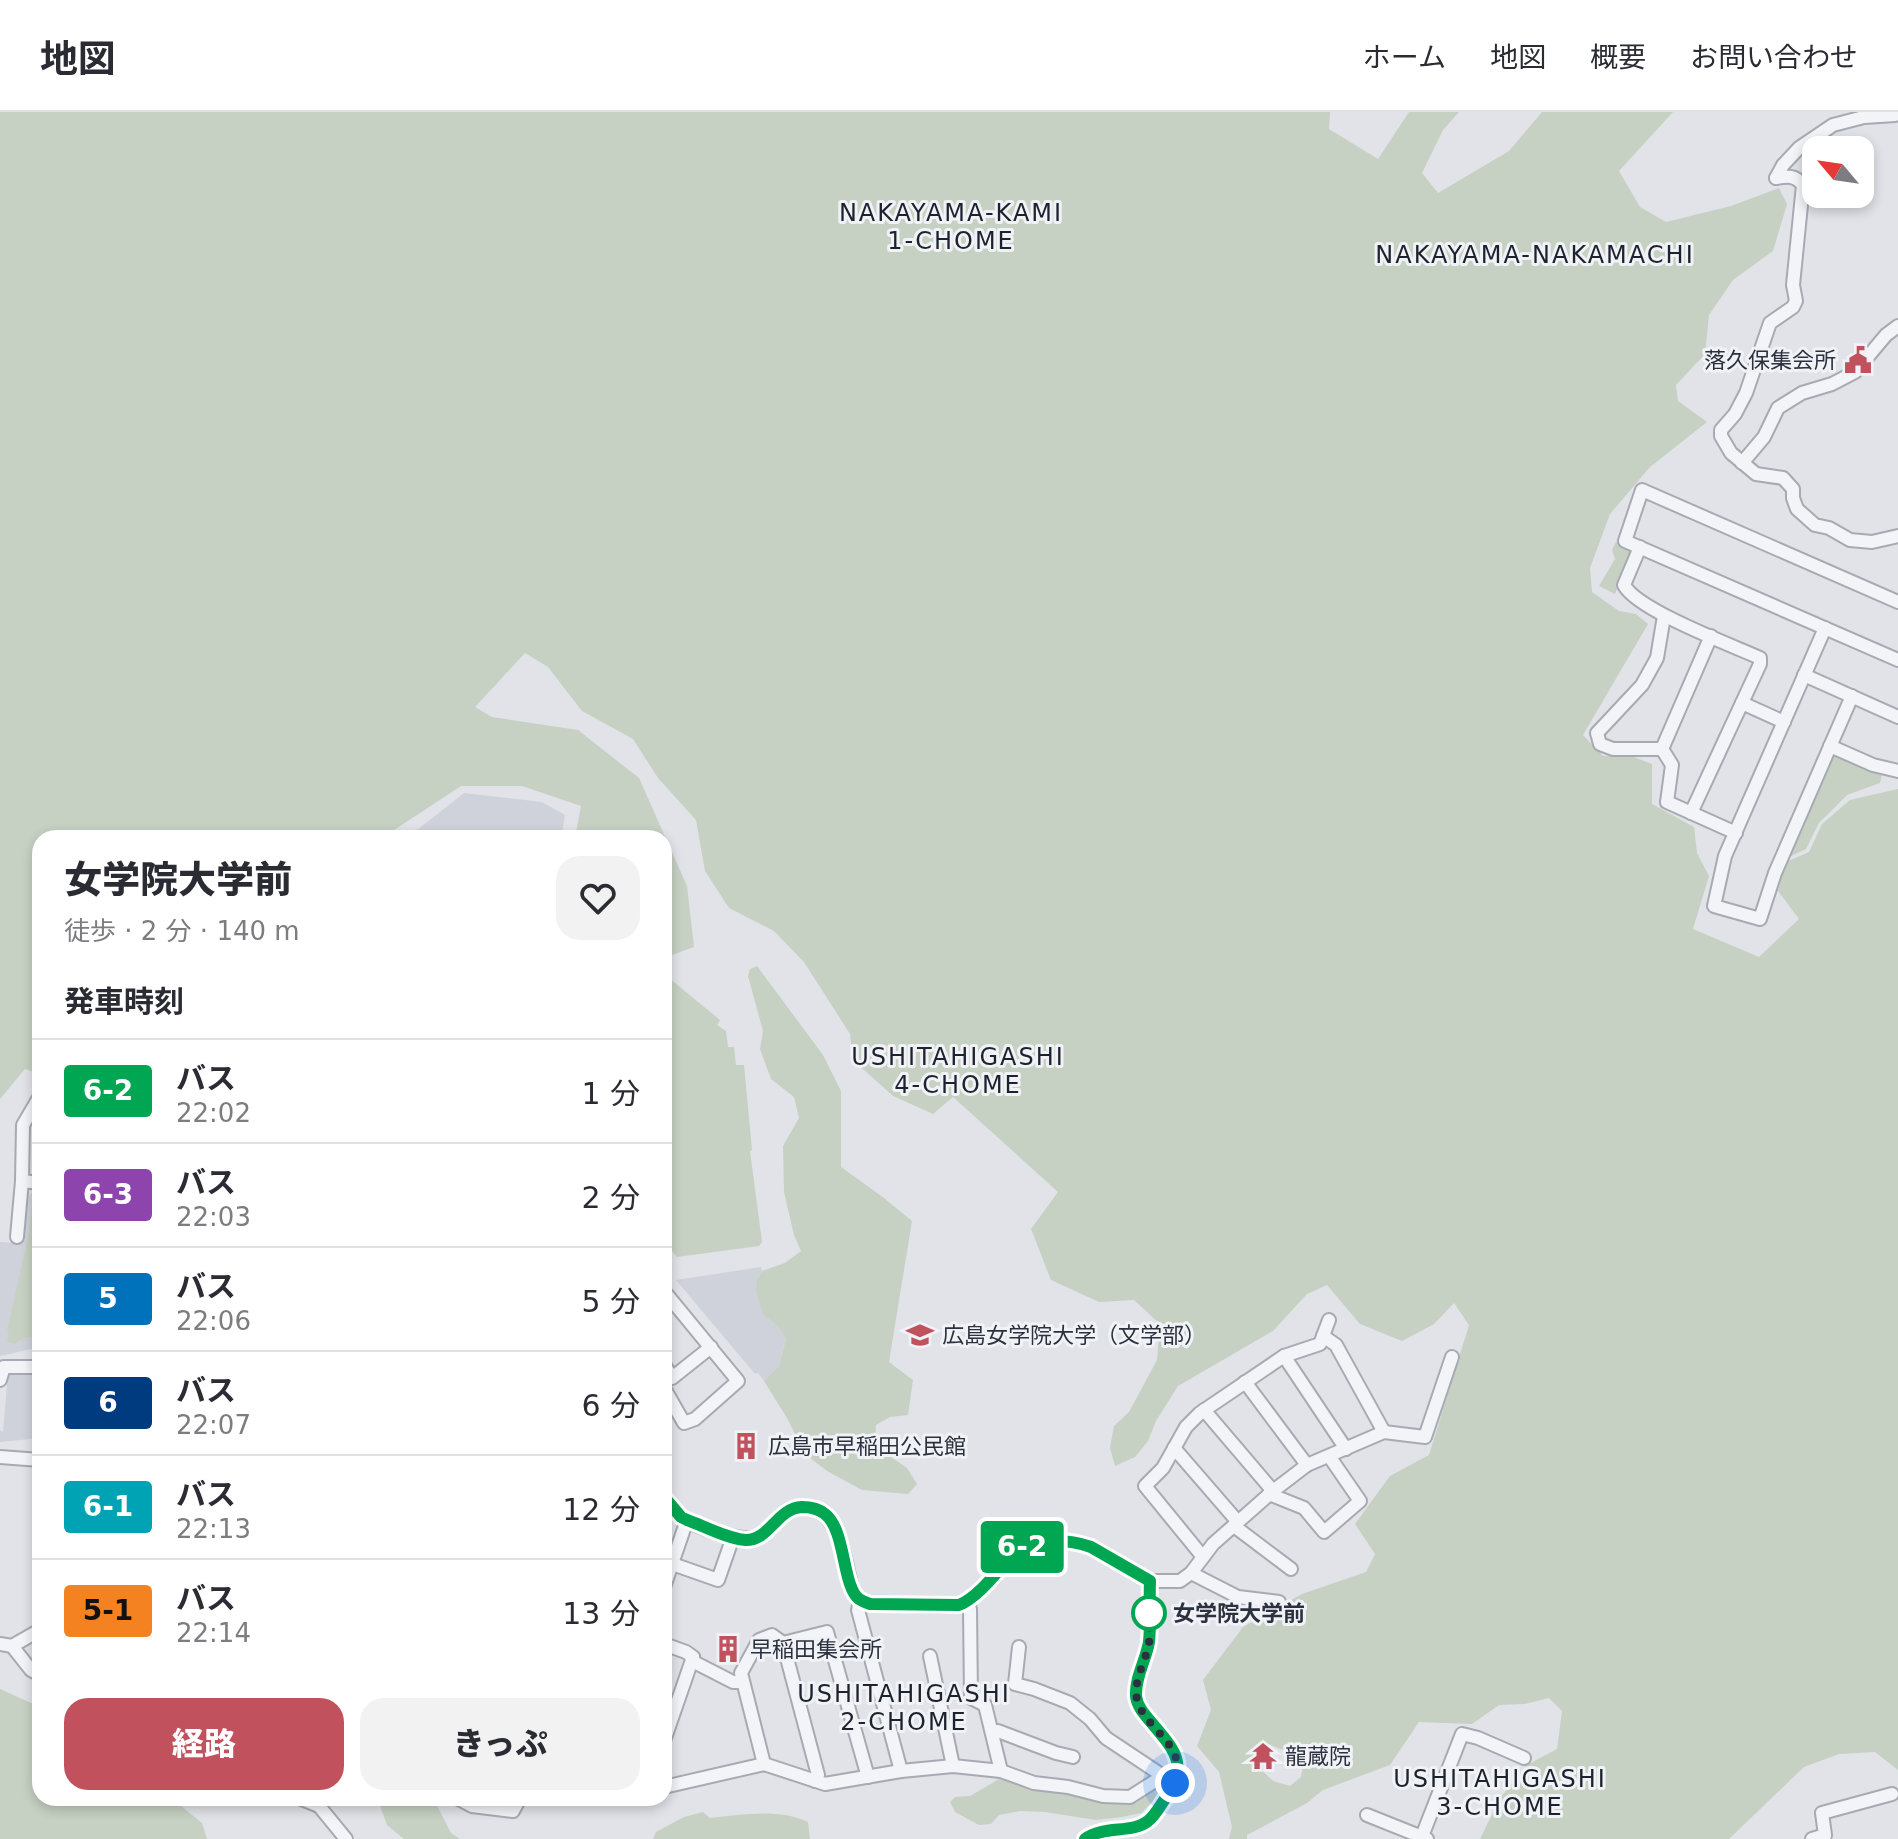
<!DOCTYPE html>
<html lang="ja">
<head>
<meta charset="utf-8">
<style>
	body { margin:0; font-family:"DejaVu Sans","Noto Sans JP",sans-serif; background:#f2f2f3; color:#2b2b33; height:100vh; display:flex; flex-direction:column; font-size:30px; white-space:nowrap }
	* { box-sizing:border-box; margin:0 }
	p { font-size:26px; color:#7c7c81 }
	.icon { flex:none; width:44px; height:44px; fill:none; stroke:currentColor; stroke-width:2; stroke-linecap:round; stroke-linejoin:round }
	.map { position:relative; flex:1; overflow:hidden }
	.drawer { position:absolute; left:32px; top:718px; width:640px; height:976px; display:flex; flex-direction:column; background:#fff; border-radius:24px; box-shadow:0 4px 12px #0003 }
	.drawer>* { flex:none }
	.badge { padding:0 16px; border-radius:6px; font-size:28px; line-height:52px }
	.needle { width:52px; rotate:299deg }
	.tools { position:absolute; left:1802px; top:24px; display:grid; gap:16px }
	.tools a { display:grid; place-items:center; width:72px; height:72px; border-radius:16px; background:#fff; box-shadow:0 4px 12px #0003; font-size:40px }
	.you { position:absolute; width:40px; height:40px; margin:-20px; border:6px solid #fff; border-radius:50%; background:#1a73e8; box-shadow:0 0 0 12px #1a73e833 }
	.map>.badge { position:absolute; translate:-50% -50%; box-shadow:0 0 0 4px #fff }
	h2 { padding:0 32px; font-size:30px; line-height:72px }
	.round { display:grid; place-items:center; flex:none; width:84px; height:84px; border-radius:24px; background:#f2f2f3 }
	.overview { display:flex; align-items:center; justify-content:space-between; height:136px; padding:0 32px }
	h1 { font-size:38px; font-weight:800; line-height:60px }
	.button { display:flex; gap:16px; margin-top:auto; padding:16px 32px }
	.button a { flex:1; height:92px; border-radius:24px; background:#c2515e; color:#fff; font-size:32px; font-weight:800; line-height:92px; text-align:center }
	.button a+a { background:#f2f2f3; color:#2b2b33 }
	ul { padding:0; list-style:none }
	li { display:flex; align-items:center; gap:24px; height:104px; padding:0 32px; border-top:2px solid #e1e1e2 }
	li div { flex:1 }
	li b { display:block; font-size:30px }
	li em { font-style:normal }
	li .badge { min-width:88px; font-weight:700; text-align:center }
	header { display:flex; align-items:center; gap:48px; box-sizing:border-box; height:112px; padding:0 40px; background:#fff; border-bottom:2px solid #e1e1e2 }
	header strong { font-size:38px }
	nav { display:flex; gap:44px; margin-inline-start:auto; font-size:28px }
	.map>svg:first-child { display:block }
	.built { fill:#cfd2da }
	.green { fill:#c6d1c3; fill-rule:evenodd }
	.lines { fill:none; stroke-linecap:round; stroke-linejoin:round }
	.minor-casing { stroke:#a7aab2; stroke-width:16 }
	.minor { stroke:#f3f4f7; stroke-width:12 }
	.line-casing { stroke:#fff; stroke-width:18 }
	.line { stroke:#00a651; stroke-width:12 }
	.walk { stroke:#2b313e; stroke-width:8; stroke-dasharray:0 14.4 }
	.stop-dot { fill:#fff; stroke:#00a651; stroke-width:4 }
	.labels { text-anchor:middle; dominant-baseline:central; stroke-width:6; stroke-linejoin:round; paint-order:stroke }
	.poi-label { font-size:22px; fill:#2b313e; stroke:#f0f2f6; text-anchor:start }
	.stop-label { font-size:22px; font-weight:bold; fill:#2b313e; stroke:#f0f2f6; text-anchor:start }
	.neighbourhood-label { font-size:24px; letter-spacing:2px; fill:#1d222f; stroke:#f0f2f6 }
</style>
</head>
<body>
<header>
<strong>地図</strong>
<nav><a>ホーム</a><a>地図</a><a>概要</a><a>お問い合わせ</a></nav>
</header>
<div class="map">
<svg width="1898" height="1727" viewBox="0 0 1898 1727">
	<rect width="100%" height="100%" fill="#e1e3e8"/>
	<g class="built">
		<polygon points="464,681 542,690 565,703 561,726 407,726"/>
		<polygon points="31,1081 40,1081 40,1235 0,1244 0,1130 22,1131 28,1086"/>
		<polygon points="761,1155 762,1159 757,1167 777,1213 786,1225 779,1254 764,1269 758,1261 755,1262 676,1168"/>
		<polygon points="8,1261 40,1263 40,1326 0,1330 0,1318 3,1320"/>
	</g>
	<g class="green">
		<path d="M0 0H1330L1329 17 1378 47 1409 0H1459L1443 18 1422 61 1438 81 1509 39 1542 0H1673L1619 59 1640 95 1666 110 1731 94 1779 76 1787 92 1773 139 1733 168 1709 203 1705 242 1676 273 1678 289 1707 310 1650 355 1610 402 1590 456 1592 480 1619 499 1636 502 1648 512 1583 623 1603 644H1631L1652 652V692L1694 715 1697 741 1709 764 1693 817 1759 845 1799 807 1778 779 1786 750 1809 740 1822 712 1850 688 1898 677V1658L1875 1640 1839 1642 1804 1655 1729 1727H1480L1500 1686 1527 1653 1557 1637 1562 1599 1549 1586 1525 1592 1499 1593 1472 1612 1419 1610 1390 1653 1323 1678 1307 1691 1247 1723V1727H1229L1232 1715 1219 1660 1197 1634 1211 1598 1203 1568 1243 1515 1302 1482 1366 1460 1375 1442 1355 1412 1390 1364 1429 1343 1469 1213 1454 1191 1434 1212 1402 1229 1360 1212 1327 1173 1307 1182 1273 1219 1178 1274 1156 1309 1148 1329 1135 1345 1115 1354 1110 1336 1114 1314 1129 1300 1157 1248 1160 1212 1134 1188 1099 1190 1051 1168 1031 1117 1058 1080 953 985 933 1002 893 984 853 948 850 922 804 850 774 819 729 796 705 759 696 708 658 666 633 627 582 599 548 555 525 541 475 595 492 605 578 618 639 666 687 774 694 835 664 846V726H575L581 694 522 674H461L382 726H40V962L25 957 0 987ZM1263 1630 1283 1638H1297L1304 1648 1301 1665 1290 1674 1273 1669 1251 1648Z"/>
		<polygon points="1616,430 1629,437 1632,442 1615,482 1599,474 1615,447 1612,438"/>
		<polygon points="1833,642 1836,642 1882,663 1880,671 1847,683 1819,711 1806,737 1789,745"/>
		<polygon points="757,854 823,943 841,979 841,1055 884,1086 912,1109 889,1250 913,1268 908,1303 890,1305 876,1313 875,1329 885,1341 907,1356 917,1372 908,1382 862,1378 827,1359 805,1342 787,1306 764,1269 779,1254 786,1226 777,1213 763,1202 756,1179 757,1167 762,1159 785,1151 801,1139 794,1123 784,1080 783,1034 799,1006 794,985 771,967 760,937 763,919 748,864 750,857"/>
		<polygon points="664,862 720,908 717,913 726,919 728,935 734,935 736,953 744,953 752,1038 750,1039 762,1130 759,1134 677,1145 664,1130"/>
		<polygon points="36,1083 40,1084 40,1224 24,1226 14,1232 7,1230 9,1220 7,1219 28,1125 33,1086"/>
		<polygon points="0,1577 40,1595 40,1686 171,1686 202,1711 207,1727 0,1727"/>
		<polygon points="999,1667 1038,1678 1056,1678 1117,1692 1136,1691 1161,1674 1164,1678 1141,1701 1122,1705 1096,1708 1045,1700 1020,1699 999,1703 991,1712 979,1713 955,1700 950,1690 955,1685 970,1684"/>
		<polygon points="375,1686 433,1686 451,1721 460,1727 404,1727 387,1713 378,1688"/>
		<path d="M703 1700 710 1706C743 1703 778 1696 808 1710L810 1727H653L656 1720 684 1705Z"/>
	</g>
	<g class="lines">
		<g class="minor-casing">
			<g id="minor">
				<path d="M1776 66C1788 64 1795 63 1803 73L1793 173 1796 189 1793 195 1770 211 1746 281 1735 302 1721 318V324L1731 341 1756 362 1783 366 1793 377V386L1797 397 1815 413 1829 416 1850 428 1872 430 1898 424"/>
				<polyline points="1776,66 1783,53 1799,36 1833,13 1864,5 1895,3 1897,0"/>
				<polyline points="1742,351 1764,325 1778,296 1802,281 1832,272 1855,260 1886,223 1898,214"/>
				<path d="M1640 435 1624 473C1637 498 1731 533 1760 546V552L1691 701"/>
				<polyline points="1898,490 1642,378 1625,429 1898,548"/>
				<polyline points="1664,504 1657,546 1642,573 1597,621 1600,632 1613,637 1662,637 1672,653 1667,690 1736,721"/>
				<polyline points="1825,516 1725,744 1714,794 1760,807 1775,761 1852,584"/>
				<polyline points="1804,563 1898,605"/>
				<polyline points="1742,591 1784,610"/>
				<polyline points="1830,634 1873,653 1898,659"/>
				<polyline points="1662,637 1711,524"/>
				<polyline points="22,1069 40,1071"/>
				<polyline points="17,1125 22,1069 23,1013 40,984"/>
				<polyline points="664,1179 738,1269 695,1307 684,1311 664,1276"/>
				<polyline points="1323,1224 1336,1233 1384,1320"/>
				<polyline points="1284,1244 1346,1337"/>
				<polyline points="664,1252 672,1266 711,1235"/>
				<polyline points="0,1268 4,1255 40,1255"/>
				<polyline points="1245,1270 1307,1353"/>
				<polyline points="1204,1298 1273,1379"/>
				<polyline points="1174,1336 1238,1410"/>
				<polyline points="0,1345 40,1348"/>
				<polyline points="1269,1382 1304,1396 1324,1420 1360,1389 1329,1344"/>
				<path d="M664 1385C670 1392 677 1403 685 1408 700 1416 747 1433 761 1423 773 1416 780 1399 794 1396 839 1384 845 1451 853 1481L860 1489 870 1492 948 1494C955 1494 961 1493 967 1489 984 1478 1001 1455 1015 1440 1036 1425 1068 1426 1091 1435L1150 1469H1180L1191 1461 1213 1432 1273 1379 1307 1353 1384 1320 1425 1325 1452 1245"/>
				<polyline points="1234,1414 1291,1457"/>
				<polyline points="1203,1445 1145,1374 1163,1356 1186,1315 1200,1301 1284,1244 1320,1232 1329,1208"/>
				<polyline points="664,1449 718,1468 733,1425"/>
				<polyline points="1191,1461 1238,1485 1279,1490"/>
				<polyline points="664,1475 687,1408"/>
				<polyline points="860,1489 858,1498 901,1659"/>
				<polyline points="966,1490 970,1497 971,1586 985,1593 1001,1659"/>
				<polyline points="783,1531 827,1520 868,1665"/>
				<polyline points="0,1532 12,1534 31,1558 40,1563"/>
				<polyline points="664,1532 686,1540 693,1545 664,1629"/>
				<polyline points="12,1534 40,1518"/>
				<polyline points="1019,1535 1015,1572 1034,1577 1070,1591 1090,1607 1106,1626 1163,1664"/>
				<polyline points="930,1544 953,1654"/>
				<polyline points="692,1549 733,1570 743,1570"/>
				<polyline points="992,1620 998,1619 1056,1641 1073,1645"/>
				<polyline points="764,1652 741,1561 759,1528 772,1523 783,1531 818,1663 815,1669"/>
				<polyline points="664,1675 764,1652 825,1672 901,1659 953,1654 1001,1659 1034,1671 1068,1675 1103,1684 1130,1685 1163,1664 1175,1671"/>
				<polyline points="299,1686 319,1694"/>
				<polyline points="317,1686 319,1694 346,1727"/>
				<polyline points="457,1686 472,1694 513,1699 520,1686"/>
				<polyline points="1367,1703 1427,1727"/>
				<path d="M1085 1727C1104 1713 1133 1721 1148 1709 1156 1703 1161 1692 1167 1684 1189 1651 1172 1637 1151 1610 1144 1602 1138 1594 1136 1584 1135 1565 1146 1548 1149 1530 1151 1510 1149 1489 1150 1469"/>
				<polyline points="1421,1727 1462,1622 1478,1626 1524,1646"/>
				<polyline points="1812,1727 1825,1723 1822,1701 1892,1682"/>
			</g>
		</g>
		<use href="#minor" class="minor"/>
	</g>
	<g class="lines">
		<g class="line-casing">
			<path id="line" d="M664 1385 681 1405 687 1408C704 1414 728 1427 746 1428 770 1428 777 1396 802 1395 811 1395 819 1397 825 1402 846 1418 842 1474 859 1487 862 1489 867 1491 870 1492L959 1493C979 1485 1000 1456 1015 1440 1036 1425 1068 1427 1091 1435L1150 1469C1149 1489 1151 1510 1149 1530 1146 1548 1135 1565 1136 1584 1137 1594 1144 1602 1151 1610 1173 1637 1189 1650 1167 1684 1161 1692 1156 1703 1148 1709 1132 1722 1104 1713 1085 1727"/>
		</g>
		<use href="#line" class="line"/>
		<path class="walk" d="M1149 1501C1149 1508 1150 1521 1149 1531 1146 1550 1131 1571 1138 1591 1149 1620 1188 1634 1175 1671"/>
	</g>
	<defs>
		<g id="civic-bare" transform="scale(2.16)"><path d="M-.6-6.5H3V-4.5H.6V-3L4-1V1h2V6H-6V1h2V-1L-.6-3ZM-1.2 2.5V6h2.4V2.5Z" fill="#c2515e" stroke="#f0f2f6" stroke-width="2.5" paint-order="stroke"/></g>
		<g id="university-bare" transform="scale(2.16)"><path d="M0-5L7-2L0 1L-7-2ZM-4 1L0 2.5L4 1V4Q0 6-4 4Z" fill="#c2515e" stroke="#f0f2f6" stroke-width="2.5" paint-order="stroke"/></g>
		<g id="building-bare" transform="scale(2.16)"><path d="M-4-6H4V6H1V3H-1V6H-4ZM-2.5-4.3h1.7v1.8h-1.7ZM.8-4.3h1.7v1.8H.8ZM-2.5-1h1.7V.8h-1.7ZM.8-1h1.7V.8H.8Z" fill="#c2515e" stroke="#f0f2f6" stroke-width="2.5" paint-order="stroke"/></g>
		<g id="temple-bare" transform="scale(2.16)"><path d="M0-6L5-2H3V0L6.5 2.5H4V6H1.5V3h-3V6H-4V2.5H-6.5L-3 0V-2H-5Z" fill="#c2515e" stroke="#f0f2f6" stroke-width="2.5" paint-order="stroke"/></g>
	</defs>
	<g fill-rule="evenodd">
		<use href="#civic-bare" x="1858" y="248"/>
		<use href="#university-bare" x="920" y="1223"/>
		<use href="#building-bare" x="746" y="1334"/>
		<use href="#building-bare" x="728" y="1537"/>
		<use href="#temple-bare" x="1263" y="1644"/>
	</g>
	<circle class="stop-dot" cx="1149" cy="1501" r="16"/>
	<g class="labels">
		<g class="poi-label">
			<text x="1836" y="248" text-anchor="end">落久保集会所</text>
			<text x="942" y="1223">広島女学院大学（文学部）</text>
			<text x="768" y="1334">広島市早稲田公民館</text>
			<text x="750" y="1537">早稲田集会所</text>
			<text x="1285" y="1644">龍蔵院</text>
		</g>
		<g class="stop-label">
			<text x="1173" y="1501">女学院大学前</text>
		</g>
		<g class="neighbourhood-label">
			<text x="951" y="101">NAKAYAMA-KAMI<tspan x="951" dy="28">1-CHOME</tspan></text>
			<text x="1535" y="143">NAKAYAMA-NAKAMACHI</text>
			<text x="958" y="945">USHITAHIGASHI<tspan x="958" dy="28">4-CHOME</tspan></text>
			<text x="904" y="1582">USHITAHIGASHI<tspan x="904" dy="28">2-CHOME</tspan></text>
			<text x="1500" y="1667">USHITAHIGASHI<tspan x="1500" dy="28">3-CHOME</tspan></text>
		</g>
	</g>
</svg>
<div class="tools">
<a><svg class="needle" viewBox="-14 -14 28 28"><path d="M0-13l5 13h-10z" fill="#e53935"/><path d="M0 13l5-13h-10z" fill="#7c7c81"/></svg></a>
</div>
<div class="you" style="left:1175px;top:1671px"></div>
<b class="badge" style="left:1022px;top:1435px;background:#00a651;color:#fff">6-2</b>
<section class="drawer">
<div class="overview"><div><h1>女学院大学前</h1><p>徒歩 · 2 分 · 140 m</p></div><a class="round"><svg class="icon" aria-label="heart" viewBox="0 0 24 24"><path d="M12 20l-8-8c-3-5 5-10 8-4 3-6 11-1 8 4z"/></svg></a></div>
<h2>発車時刻</h2>
<ul>
<li><span class="badge" style="background:#00a651;color:#fff">6-2</span><div><b>バス</b><p>22:02</p></div><em>1 分</em></li>
<li><span class="badge" style="background:#8e44ad;color:#fff">6-3</span><div><b>バス</b><p>22:03</p></div><em>2 分</em></li>
<li><span class="badge" style="background:#0072bc;color:#fff">5</span><div><b>バス</b><p>22:06</p></div><em>5 分</em></li>
<li><span class="badge" style="background:#003b80;color:#fff">6</span><div><b>バス</b><p>22:07</p></div><em>6 分</em></li>
<li><span class="badge" style="background:#00a3b4;color:#fff">6-1</span><div><b>バス</b><p>22:13</p></div><em>12 分</em></li>
<li><span class="badge" style="background:#f58220;color:#111">5-1</span><div><b>バス</b><p>22:14</p></div><em>13 分</em></li>
</ul>
<div class="button"><a>経路</a><a>きっぷ</a></div>
</section>
</div>
</body>
</html>
